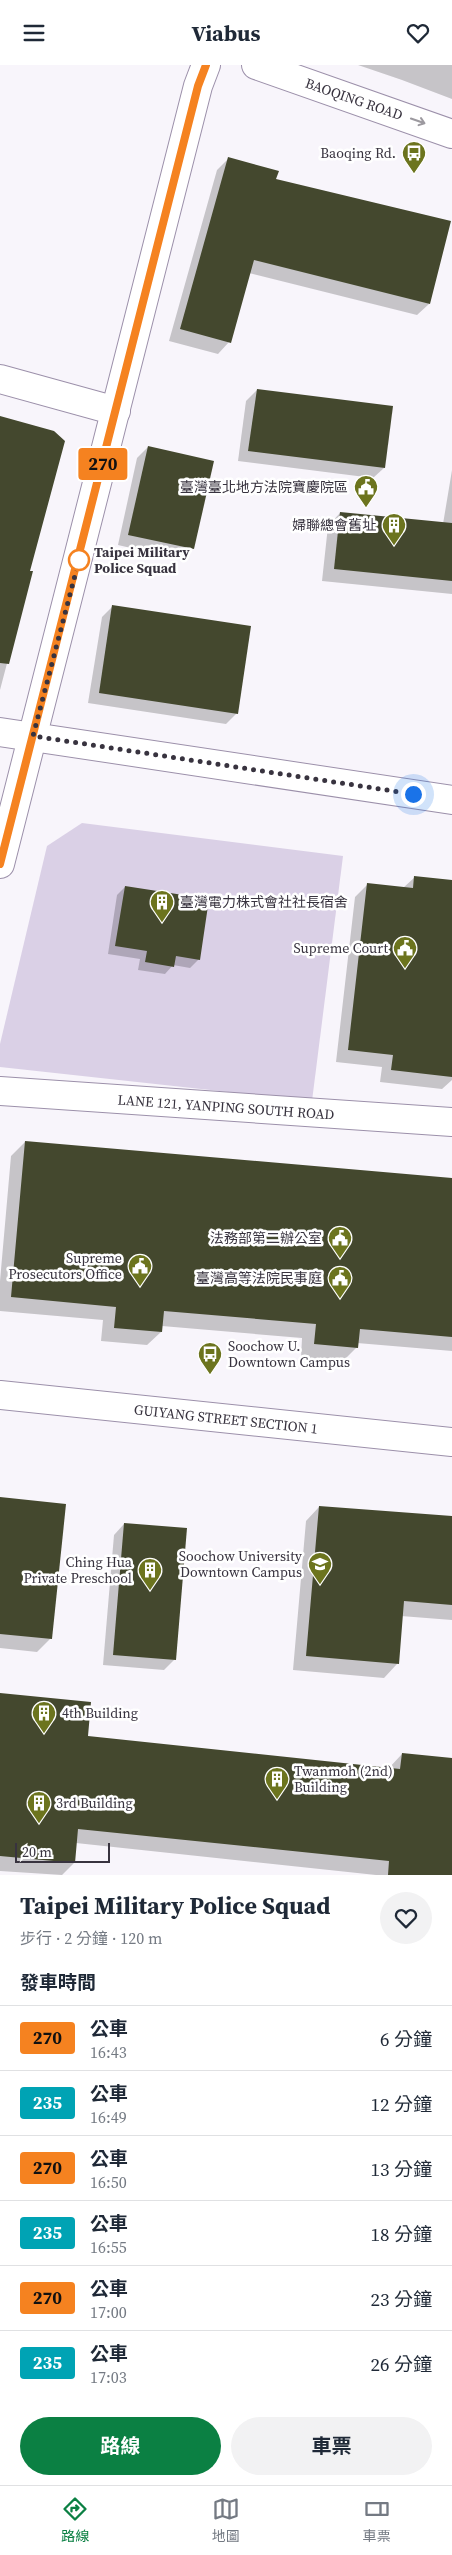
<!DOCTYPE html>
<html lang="zh-TW">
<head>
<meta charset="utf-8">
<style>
	body { margin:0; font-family:"Source Serif 4","Noto Sans TC",serif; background:#f2f2f3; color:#1f2937; height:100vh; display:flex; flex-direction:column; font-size:19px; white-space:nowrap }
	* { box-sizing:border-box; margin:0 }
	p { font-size:16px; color:#747a83 }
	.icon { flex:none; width:28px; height:28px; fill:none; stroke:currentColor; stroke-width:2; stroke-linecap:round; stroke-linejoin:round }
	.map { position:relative; height:1810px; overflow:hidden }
	.details { display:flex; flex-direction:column; background:#fff; flex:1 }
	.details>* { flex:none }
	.badge { padding:0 10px; border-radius:4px; font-size:18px; line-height:32px }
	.scale { position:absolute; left:15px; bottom:12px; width:95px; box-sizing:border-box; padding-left:5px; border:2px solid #38333f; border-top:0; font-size:14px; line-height:18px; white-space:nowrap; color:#38333f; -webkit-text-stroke:4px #fff; paint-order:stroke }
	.you { position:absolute; width:25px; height:25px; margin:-12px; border:4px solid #fff; border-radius:50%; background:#1a73e8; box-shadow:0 0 0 8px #1a73e833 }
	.map>.badge { position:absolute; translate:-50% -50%; box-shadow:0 0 0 2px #fff }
	h2 { padding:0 20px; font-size:19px; line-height:45px }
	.round { display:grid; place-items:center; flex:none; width:52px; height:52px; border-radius:26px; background:#f2f2f3 }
	.headline { display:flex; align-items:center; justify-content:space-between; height:85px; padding:0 20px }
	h1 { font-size:24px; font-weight:700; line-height:38px }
	.primary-button { display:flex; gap:10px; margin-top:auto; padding:10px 20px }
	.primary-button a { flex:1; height:58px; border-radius:30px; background:#0b8043; color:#fff; font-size:20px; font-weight:700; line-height:58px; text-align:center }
	.primary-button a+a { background:#f2f2f3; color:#1f2937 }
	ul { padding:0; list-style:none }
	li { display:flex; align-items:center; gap:15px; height:65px; padding:0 20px; border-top:1px solid #e0e1e3 }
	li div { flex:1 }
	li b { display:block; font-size:19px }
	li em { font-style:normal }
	li .badge { min-width:55px; font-weight:700; text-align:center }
	header { display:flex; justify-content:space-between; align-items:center; height:65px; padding:0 20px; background:#fff; font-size:22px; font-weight:700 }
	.tab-bar { display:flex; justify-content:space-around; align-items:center; height:70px; border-top:1px solid #e0e1e3; background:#fff; font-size:14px; color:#747a83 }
	.tab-bar a { display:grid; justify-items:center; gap:2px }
	.tab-bar .selected { color:#0b8043 }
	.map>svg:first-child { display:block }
	.green { fill:#dad0e6 }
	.shadow { fill:#0003 }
	.building { fill:#44482e }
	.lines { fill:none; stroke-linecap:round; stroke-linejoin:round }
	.minor-casing { stroke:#9c90aa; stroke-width:30 }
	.minor { stroke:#fff; stroke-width:28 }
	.oneway { stroke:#9c999f }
	.line-casing { stroke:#fff; stroke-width:11 }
	.line { stroke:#f58220; stroke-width:8 }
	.walk { stroke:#38333f; stroke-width:5; stroke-dasharray:0 9 }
	.stop-dot { fill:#fff; stroke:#f58220; stroke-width:2.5 }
	.labels { text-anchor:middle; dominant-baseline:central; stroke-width:5; stroke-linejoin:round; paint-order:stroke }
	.street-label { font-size:14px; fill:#38333f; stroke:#fff }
	.poi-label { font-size:14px; fill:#38333f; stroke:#fff; text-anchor:end }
	.stop-label { font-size:14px; font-weight:bold; fill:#38333f; stroke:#fff; text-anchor:start }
</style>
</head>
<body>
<header><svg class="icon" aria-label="menu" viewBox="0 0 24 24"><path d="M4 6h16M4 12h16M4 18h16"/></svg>Viabus<svg class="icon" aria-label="heart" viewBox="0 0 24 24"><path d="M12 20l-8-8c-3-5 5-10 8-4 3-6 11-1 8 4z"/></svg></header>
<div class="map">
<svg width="452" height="1810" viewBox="0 0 452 1810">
	<rect width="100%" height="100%" fill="#f8f5fb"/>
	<polygon class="green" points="82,758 343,791 312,1036 0,1002 0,979 47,781"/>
	<g class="shadow">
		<polygon points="358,0 452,0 452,34 402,15"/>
		<polygon points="229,93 275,115 429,239 417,250 249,208 229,277 218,289 169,276 217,105"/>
		<polygon points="257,325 384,403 373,413 238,396 246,336"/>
		<polygon points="0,352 28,506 31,507 0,625"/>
		<polygon points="148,382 192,484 182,495 118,480 137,393"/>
		<polygon points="452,405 452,529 322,516 328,461 340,448 443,459"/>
		<polygon points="113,541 237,648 226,659 88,638 102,552"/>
		<polygon points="415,812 452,816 452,1015 442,1024 380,1017 382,1002 336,997 355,832 368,819 403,823"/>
		<polygon points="125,822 199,894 190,903 173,900 165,909 138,905 140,894 108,889 117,830"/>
		<polygon points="25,1077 452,1115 452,1286 357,1278 357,1282 343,1296 301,1293 302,1273 162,1261 161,1267 147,1280 101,1276 103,1255 0,1246 0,1216 11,1091"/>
		<polygon points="0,1433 51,1573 37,1587 0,1583"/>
		<polygon points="319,1442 452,1453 452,1555 401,1551 397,1599 384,1613 293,1605 306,1456"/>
		<polygon points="124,1459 175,1594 164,1605 103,1600 114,1470"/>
		<polygon points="0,1629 86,1673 388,1704 402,1689 452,1694 452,1810 376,1810 76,1778 74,1798 62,1810 0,1806"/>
	</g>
	<g class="building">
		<polygon points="228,92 279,106 276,114 451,156 430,239 254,195 231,278 180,264"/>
		<polygon points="257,324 393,341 385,403 248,386"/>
		<polygon points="0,351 54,366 65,376 30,506 33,506 9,599 0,598"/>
		<polygon points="148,381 214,396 194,484 128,470"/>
		<polygon points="340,447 452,458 452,516 334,504"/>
		<polygon points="112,540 251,561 238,649 99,628"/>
		<polygon points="414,811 452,815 452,1012 391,1005 393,990 348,985 367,818 413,823"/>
		<polygon points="125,821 209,834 200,895 176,891 174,902 145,897 147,886 115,881"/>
		<polygon points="25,1076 452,1113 452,1272 360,1264 358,1283 314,1279 316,1259 164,1246 162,1267 114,1263 116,1242 11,1232"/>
		<polygon points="0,1432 66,1439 52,1574 0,1569"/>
		<polygon points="319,1441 452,1451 452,1540 404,1536 399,1599 306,1591"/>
		<polygon points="124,1458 187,1463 176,1595 113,1590"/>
		<polygon points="0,1628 91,1637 88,1671 400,1704 402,1688 452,1693 452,1810 388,1810 389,1796 78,1764 75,1798 0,1791"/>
	</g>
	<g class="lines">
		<g class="minor-casing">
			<g id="minor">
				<polyline points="256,0 452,69"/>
				<polyline points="0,314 116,346"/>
				<polyline points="0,667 452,735"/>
				<polyline points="0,799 198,21 206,0"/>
				<polyline points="0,1026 452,1057"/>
				<polyline points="0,1330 452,1377"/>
			</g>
		</g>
		<use href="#minor" class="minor"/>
	</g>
	<defs><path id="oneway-shaft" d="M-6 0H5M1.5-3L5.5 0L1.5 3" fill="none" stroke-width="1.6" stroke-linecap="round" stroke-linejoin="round" transform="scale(1.25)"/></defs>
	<use class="oneway" href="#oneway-shaft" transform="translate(418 56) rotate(19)"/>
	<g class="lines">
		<g class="line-casing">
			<polyline id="line" points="0,799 198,21 206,0"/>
		</g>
		<use href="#line" class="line"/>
		<polyline class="walk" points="79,495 33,671 413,729"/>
	</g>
	<defs>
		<g id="bus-pin" transform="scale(1.25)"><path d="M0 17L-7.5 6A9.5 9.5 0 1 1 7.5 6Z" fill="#6c741e" stroke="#fff"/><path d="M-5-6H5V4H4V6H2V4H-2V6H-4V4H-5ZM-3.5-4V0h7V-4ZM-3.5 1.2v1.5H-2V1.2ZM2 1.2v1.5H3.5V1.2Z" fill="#fff"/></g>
		<g id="civic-pin" transform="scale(1.25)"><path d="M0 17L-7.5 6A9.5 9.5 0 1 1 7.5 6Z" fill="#6c741e" stroke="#fff"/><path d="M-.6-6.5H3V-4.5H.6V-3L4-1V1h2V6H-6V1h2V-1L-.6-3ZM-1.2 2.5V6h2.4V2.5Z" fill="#fff"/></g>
		<g id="building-pin" transform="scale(1.25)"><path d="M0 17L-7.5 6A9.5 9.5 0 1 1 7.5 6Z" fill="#6c741e" stroke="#fff"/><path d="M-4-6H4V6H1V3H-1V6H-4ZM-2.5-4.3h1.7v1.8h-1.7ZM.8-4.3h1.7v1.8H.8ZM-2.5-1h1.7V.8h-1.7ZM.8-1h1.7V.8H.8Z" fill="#fff"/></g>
		<g id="university-pin" transform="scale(1.25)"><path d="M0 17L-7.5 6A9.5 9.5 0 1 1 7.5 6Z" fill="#6c741e" stroke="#fff"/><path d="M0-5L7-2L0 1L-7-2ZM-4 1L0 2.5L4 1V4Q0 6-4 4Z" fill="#fff"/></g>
	</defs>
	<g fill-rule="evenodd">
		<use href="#bus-pin" x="414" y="88"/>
		<use href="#civic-pin" x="366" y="422"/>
		<use href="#building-pin" x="394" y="460"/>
		<use href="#building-pin" x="162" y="837"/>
		<use href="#civic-pin" x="405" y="883"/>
		<use href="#civic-pin" x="340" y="1173"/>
		<use href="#civic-pin" x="140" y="1201"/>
		<use href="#civic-pin" x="340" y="1213"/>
		<use href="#bus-pin" x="210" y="1289"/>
		<use href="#university-pin" x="320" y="1499"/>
		<use href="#building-pin" x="150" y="1505"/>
		<use href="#building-pin" x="44" y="1648"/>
		<use href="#building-pin" x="277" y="1714"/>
		<use href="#building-pin" x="39" y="1738"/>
	</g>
	<circle class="stop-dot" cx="79" cy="495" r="10"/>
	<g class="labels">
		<g class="street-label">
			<text transform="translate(354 34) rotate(19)">BAOQING ROAD</text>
			<text transform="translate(226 1042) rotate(4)">LANE 121, YANPING SOUTH ROAD</text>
			<text transform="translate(226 1354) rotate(6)">GUIYANG STREET SECTION 1</text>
		</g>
		<g class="poi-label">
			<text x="396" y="88">Baoqing Rd.</text>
			<text x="348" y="422">臺灣臺北地方法院寶慶院區</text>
			<text x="376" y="460">婦聯總會舊址</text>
			<text x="180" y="837" text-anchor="start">臺灣電力株式會社社長宿舍</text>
			<text x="388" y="883">Supreme Court</text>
			<text x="322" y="1173">法務部第二辦公室</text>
			<text x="122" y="1193">Supreme<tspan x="122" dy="16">Prosecutors Office</tspan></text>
			<text x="322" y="1213">臺灣高等法院民事庭</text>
			<text x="228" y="1281" text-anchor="start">Soochow U.<tspan x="228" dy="16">Downtown Campus</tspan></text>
			<text x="302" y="1491">Soochow University<tspan x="302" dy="16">Downtown Campus</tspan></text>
			<text x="132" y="1497">Ching Hua<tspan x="132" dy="16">Private Preschool</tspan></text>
			<text x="62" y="1648" text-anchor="start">4th Building</text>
			<text x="294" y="1706" text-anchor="start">Twanmoh (2nd)<tspan x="294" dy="16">Building</tspan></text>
			<text x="56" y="1738" text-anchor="start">3rd Building</text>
		</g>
		<g class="stop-label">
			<text x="94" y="487">Taipei Military<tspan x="94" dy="16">Police Squad</tspan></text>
		</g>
	</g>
</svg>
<div class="scale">20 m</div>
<div class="you" style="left:413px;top:729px"></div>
<b class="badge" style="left:103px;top:399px;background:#f58220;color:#111">270</b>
</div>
<section class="details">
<div class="headline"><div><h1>Taipei Military Police Squad</h1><p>步行 · 2 分鐘 · 120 m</p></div><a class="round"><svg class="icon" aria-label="heart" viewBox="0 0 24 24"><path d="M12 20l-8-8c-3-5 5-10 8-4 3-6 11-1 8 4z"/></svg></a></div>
<h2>發車時間</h2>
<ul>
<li><span class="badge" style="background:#f58220;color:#111">270</span><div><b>公車</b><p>16:43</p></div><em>6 分鐘</em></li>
<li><span class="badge" style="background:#00a3b4;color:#fff">235</span><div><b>公車</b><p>16:49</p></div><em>12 分鐘</em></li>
<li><span class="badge" style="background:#f58220;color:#111">270</span><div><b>公車</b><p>16:50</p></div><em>13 分鐘</em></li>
<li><span class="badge" style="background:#00a3b4;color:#fff">235</span><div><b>公車</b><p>16:55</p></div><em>18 分鐘</em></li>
<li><span class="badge" style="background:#f58220;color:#111">270</span><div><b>公車</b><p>17:00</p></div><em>23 分鐘</em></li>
<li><span class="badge" style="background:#00a3b4;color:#fff">235</span><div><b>公車</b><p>17:03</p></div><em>26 分鐘</em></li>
</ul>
<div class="primary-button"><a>路線</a><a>車票</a></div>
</section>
<nav class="tab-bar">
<a class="selected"><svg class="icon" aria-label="directions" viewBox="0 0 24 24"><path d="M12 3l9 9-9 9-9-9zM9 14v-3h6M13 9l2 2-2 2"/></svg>路線</a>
<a><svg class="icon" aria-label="map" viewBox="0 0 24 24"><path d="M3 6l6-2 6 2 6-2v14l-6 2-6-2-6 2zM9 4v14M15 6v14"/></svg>地圖</a>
<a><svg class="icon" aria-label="tickets" viewBox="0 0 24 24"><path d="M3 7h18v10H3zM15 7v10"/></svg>車票</a>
</nav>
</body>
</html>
